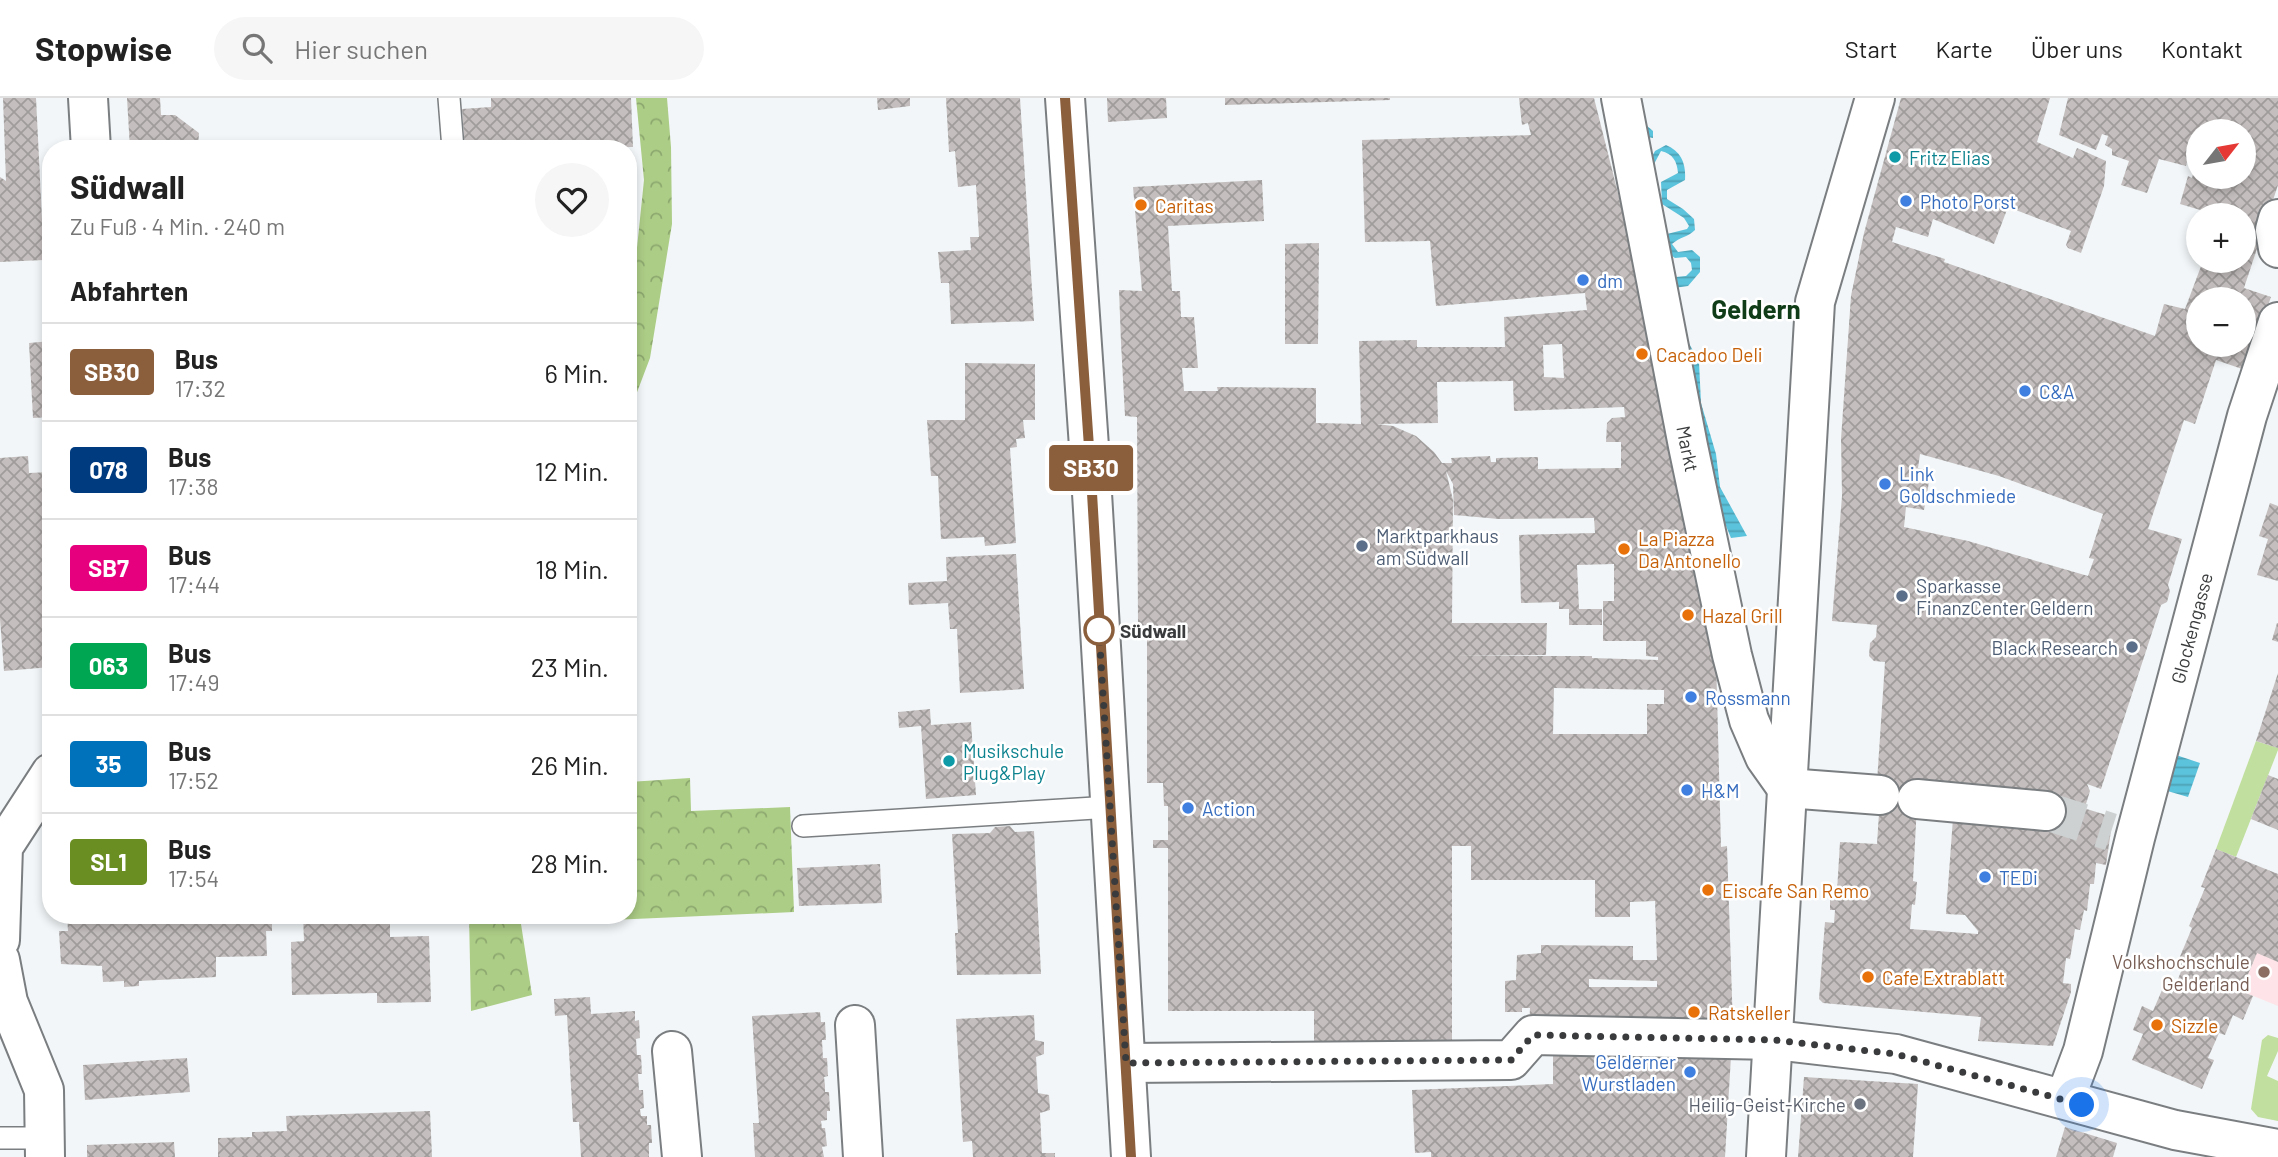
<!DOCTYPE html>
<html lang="de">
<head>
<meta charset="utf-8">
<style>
	body { margin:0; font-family:Barlow,sans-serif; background:#f6f6f6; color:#222; height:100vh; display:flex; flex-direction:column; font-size:26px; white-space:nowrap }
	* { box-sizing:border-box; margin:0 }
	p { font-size:23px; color:#767676 }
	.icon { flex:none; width:38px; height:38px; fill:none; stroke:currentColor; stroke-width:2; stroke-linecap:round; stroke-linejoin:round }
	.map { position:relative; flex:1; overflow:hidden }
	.sheet { position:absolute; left:42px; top:42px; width:595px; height:784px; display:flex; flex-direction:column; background:#fff; border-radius:28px; box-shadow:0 4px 10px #0003 }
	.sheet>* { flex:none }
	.badge { padding:0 14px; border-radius:5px; font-size:24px; line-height:46px }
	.needle { width:46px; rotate:59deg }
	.fabs { position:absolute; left:2186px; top:21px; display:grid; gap:14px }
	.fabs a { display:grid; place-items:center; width:70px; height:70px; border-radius:50%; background:#fff; box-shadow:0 4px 10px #0003; font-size:35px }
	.you { position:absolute; width:35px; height:35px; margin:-18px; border:5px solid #fff; border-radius:50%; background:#1a73e8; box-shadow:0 0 0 10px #1a73e833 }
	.map>.badge { position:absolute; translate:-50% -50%; box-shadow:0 0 0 4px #fff }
	h2 { padding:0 28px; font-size:26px; line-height:63px }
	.round { display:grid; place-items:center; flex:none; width:74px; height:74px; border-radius:37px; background:#f6f6f6 }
	.summary { display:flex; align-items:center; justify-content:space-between; height:119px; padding:0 28px }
	h1 { font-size:33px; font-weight:700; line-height:52px }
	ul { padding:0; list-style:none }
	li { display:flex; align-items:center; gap:21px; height:98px; padding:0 28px; border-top:2px solid #e0e0e0 }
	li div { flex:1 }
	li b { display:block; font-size:26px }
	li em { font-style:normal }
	li .badge { min-width:77px; font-weight:700; text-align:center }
	header { display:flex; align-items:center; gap:42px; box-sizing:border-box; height:98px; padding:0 35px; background:#fff; border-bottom:2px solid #e0e0e0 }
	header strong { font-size:33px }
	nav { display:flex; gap:38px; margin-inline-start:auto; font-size:24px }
	.search { width:490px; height:63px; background:#f6f6f6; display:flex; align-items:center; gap:18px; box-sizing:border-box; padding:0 24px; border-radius:38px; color:#767676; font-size:26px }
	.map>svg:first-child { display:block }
	.education { fill:#fee4e8 }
	.grass { fill:#c1df9e }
	.forest { fill:url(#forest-crowns) }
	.water { fill:url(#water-rules) }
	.building { fill:url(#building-cross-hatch); fill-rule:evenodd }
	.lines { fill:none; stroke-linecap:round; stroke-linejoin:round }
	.street-tunnel { stroke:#cdd1d2; stroke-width:38; stroke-dasharray:38 19; stroke-linecap:butt }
	.lane-casing { stroke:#7b7e80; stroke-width:24 }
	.street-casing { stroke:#7b7e80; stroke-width:42 }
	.secondary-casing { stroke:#7b7e80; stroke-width:42 }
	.lane { stroke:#fff; stroke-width:21 }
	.street { stroke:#fff; stroke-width:38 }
	.secondary { stroke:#fff; stroke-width:38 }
	.line-casing { stroke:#fff; stroke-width:16 }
	.line { stroke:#8b5e3c; stroke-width:10 }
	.walk { stroke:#3a3b3c; stroke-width:7; stroke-dasharray:0 12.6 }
	.culture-dot { fill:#0f9aa8; stroke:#fff; stroke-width:2.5 }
	.shop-dot { fill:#3f7fe0; stroke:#fff; stroke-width:2.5 }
	.food-dot { fill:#e8710a; stroke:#fff; stroke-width:2.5 }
	.service-dot { fill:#5c6f8a; stroke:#fff; stroke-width:2.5 }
	.stop-dot { fill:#fff; stroke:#8b5e3c; stroke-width:3.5 }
	.education-dot { fill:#8d6e63; stroke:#fff; stroke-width:2.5 }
	.worship-dot { fill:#6b7280; stroke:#fff; stroke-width:2.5 }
	.labels { text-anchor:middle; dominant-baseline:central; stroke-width:5; stroke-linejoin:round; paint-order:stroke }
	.culture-label { font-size:19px; fill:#0d838f; stroke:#fff; text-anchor:start }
	.shop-label { font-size:19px; fill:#366cbe; stroke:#fff; text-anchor:start }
	.food-label { font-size:19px; fill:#c56008; stroke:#fff; text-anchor:start }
	.street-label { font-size:19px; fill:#3a3b3c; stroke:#fff }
	.service-label { font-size:19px; fill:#4e5e75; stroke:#fff; text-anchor:start }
	.stop-label { font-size:19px; font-weight:bold; fill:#3a3b3c; stroke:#fff; text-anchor:start }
	.education-label { font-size:19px; fill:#785e54; stroke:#fff; text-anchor:end }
	.worship-label { font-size:19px; fill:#5b616d; stroke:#fff; text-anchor:end }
	.district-label { font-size:26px; font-weight:bold; fill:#103d18; stroke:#fff }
</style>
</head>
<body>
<header>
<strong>Stopwise</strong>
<div class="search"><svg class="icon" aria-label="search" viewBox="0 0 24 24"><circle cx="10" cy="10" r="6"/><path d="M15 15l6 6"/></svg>Hier suchen</div>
<nav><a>Start</a><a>Karte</a><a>Über uns</a><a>Kontakt</a></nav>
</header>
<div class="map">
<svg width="2278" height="1059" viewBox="0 0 2278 1059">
	<defs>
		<pattern id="forest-crowns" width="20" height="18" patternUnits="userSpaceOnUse" patternTransform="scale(1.75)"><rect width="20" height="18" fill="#accd86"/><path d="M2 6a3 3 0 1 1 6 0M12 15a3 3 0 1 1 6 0" fill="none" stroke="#8da86f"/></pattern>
		<pattern id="water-rules" width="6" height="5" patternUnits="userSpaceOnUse" patternTransform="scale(1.75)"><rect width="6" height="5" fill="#5cc3dd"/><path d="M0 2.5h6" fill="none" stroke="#4da0b4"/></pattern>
		<pattern id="building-cross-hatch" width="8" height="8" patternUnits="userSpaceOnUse" patternTransform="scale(1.75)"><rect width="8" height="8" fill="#c4bfbe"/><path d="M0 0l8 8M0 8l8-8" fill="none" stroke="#a09c9c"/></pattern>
	</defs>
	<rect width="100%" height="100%" fill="#f2f6f8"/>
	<polygon class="education" points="2278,804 2278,908 2241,893"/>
	<g class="grass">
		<polygon points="2256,643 2278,650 2278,652 2236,759 2216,751"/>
		<polygon points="2268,937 2278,940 2278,953 2267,978 2278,983 2278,1023 2258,1019 2251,1011 2262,942"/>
	</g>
	<g class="forest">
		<polygon points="636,0 667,0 671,49 672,126 650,260 628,318 628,237 644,82"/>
		<polygon points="628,680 629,684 690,680 691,713 790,709 794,814 521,826 532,897 471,913 469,817 628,817"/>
	</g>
	<g class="water">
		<path d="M1639 27H1646L1653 33V40L1643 38 1635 41 1641 60 1650 62 1655 53 1666 47C1682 54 1686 66 1685 82L1667 92V101L1683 111 1694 121 1695 132C1688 139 1680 139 1672 146L1678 154 1692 152 1700 159V174L1688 188 1674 190 1670 202 1676 221 1699 264 1701 305 1716 356 1720 389 1747 438 1731 440 1714 399 1709 363 1697 334 1695 295 1686 256 1669 222 1662 189 1666 180 1686 178 1692 172 1691 165 1686 159 1675 160 1668 155 1667 136 1687 131 1689 128 1684 120 1662 106 1661 84 1678 75C1677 63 1673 56 1661 53L1653 68 1644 67 1634 62 1630 38Z"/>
		<polygon points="2176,657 2200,665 2188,699 2164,692"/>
	</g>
	<g class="building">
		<polygon points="3,0 36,0 44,162 0,164 0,79 6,83"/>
		<polygon points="127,0 160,0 161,17 175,17 199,35 198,51 130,51"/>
		<polygon points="491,0 631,0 633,49 465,51 462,11 491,9"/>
		<polygon points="877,0 910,0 910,8 878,12"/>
		<polygon points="946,0 1020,0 1034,223 951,226 949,185 941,185 938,154 971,152 970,139 979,139 976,87 958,89 955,53 949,54"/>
		<polygon points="1107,0 1166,0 1167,20 1108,24"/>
		<polygon points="1225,0 1390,0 1390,2 1225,7"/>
		<path d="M1519 0H1594L1625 123 1716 559 1721 749 1727 748 1733 929 1529 930 1530 910H1522V914H1505V883L1516 882 1517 857 1541 855V847L1633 848V862H1657L1655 803 1630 804V819H1595V782H1471V748H1452V952H1314V913H1168V750H1153V742H1168V708H1164L1163 685H1147V527L1138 528 1137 319 1125 318 1121 245 1119 192 1142 193 1133 89 1262 82 1264 123 1168 128 1172 193H1180L1181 219H1194L1198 270H1182L1184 293H1218L1217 289 1316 290V325L1361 326 1359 243 1417 242V249H1505L1504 219 1587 212 1585 195 1436 208 1430 143 1365 144 1362 42 1531 37 1528 25 1522 27ZM1562 246 1564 280 1544 279 1543 247ZM1513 283 1514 313 1624 309 1625 319 1612 320 1607 325 1606 344H1621V370L1538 371V359L1496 360V364H1491L1490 358 1451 360 1452 365H1442L1434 354 1416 338 1393 328 1377 326 1438 325 1437 284ZM1446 373 1453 386 1454 417 1499 421 1594 420 1595 435 1519 437 1521 505 1559 504V511H1569V527H1602V511H1579L1577 467 1614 466V503H1603V543H1646V558L1658 559V562L1592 560V558H1452L1546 557 1547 525H1452L1453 402ZM1554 590 1664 592V606H1647V636H1553ZM1589 881 1657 883V889H1589Z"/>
		<path d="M1901 0H2050L2037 44 2073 60 2077 50 2106 63 2104 88 2081 155 2068 150 2066 147 2071 133 2008 109 1994 146 1933 121 1928 139 1896 129 1892 144 1945 161 1944 164 2155 238 2164 206 2185 211 2203 163H2244V117H2217L2180 106 2188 78 2192 80 2197 61 2198 79H2244V33H2198V54L2190 52 2186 68 2159 61 2147 95 2121 87 2129 63 2112 57V51L2105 47 2108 38 2102 36 2096 52 2059 37 2068 0H2278V87L2244 190 2271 199 2245 272 2216 262 2195 326 2184 322 2148 431 2182 441 2168 487 2170 493 2167 504 2161 507 2101 691 2087 686 2090 693 2086 706 2080 709 2113 719 2106 767 2096 765 2094 786H2090L2087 813 2084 812 2080 832 2075 831 2070 861 2066 860 2063 885 2071 886V894L2053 948 1978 943 1981 919 1823 905 1819 901 1825 824 1834 825 1835 812H1830V802L1832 793H1837L1840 744 1877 746 1881 684H1877L1885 564 1874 563 1869 558 1870 545 1876 539 1877 527 1832 523 1842 398 1841 341 1851 198 1864 135ZM2198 201H2244V247H2198ZM1920 356 1999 378 2103 416 2089 460 2094 461 2088 478 1968 443 1904 429 1906 409 1924 412 1931 373 1918 370ZM1918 687 1953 720 1946 816 1965 817 1978 833V836L1910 831 1912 806 1915 807 1917 784 1913 783Z"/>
		<polygon points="357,47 357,51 311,51 311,48"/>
		<polygon points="1319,145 1318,246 1285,246 1285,146"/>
		<polygon points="51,243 51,319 33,320 29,245"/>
		<polygon points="965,265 1035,266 1035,322 1023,322 1025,340 1016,341 1017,349 1010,350 1016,445 985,448 984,439 941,441 938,378 931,378 927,322 965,322"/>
		<polygon points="28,358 29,375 51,374 51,569 4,573 0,521 0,360"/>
		<polygon points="2270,405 2278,408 2278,483 2257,477 2268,441 2259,438"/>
		<polygon points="1016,456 1024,591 960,595 957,531 950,531 948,505 909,507 908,485 947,483 946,459"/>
		<polygon points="2277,525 2278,525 2278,544 2272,542"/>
		<polygon points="2278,575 2278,650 2256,643"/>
		<polygon points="930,611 931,627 971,624 976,697 926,701 921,628 899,630 898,614"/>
		<polygon points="2268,677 2278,681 2278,732 2251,721"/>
		<polygon points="1010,728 1015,734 1034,733 1041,876 957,877 955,835 958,835 952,736 990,735 995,729"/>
		<polygon points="2216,751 2278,776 2278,864 2257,855 2241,893 2253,898 2243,922 2233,917 2225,937 2219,935 2208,960 2214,962 2202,991 2132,962 2143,936 2133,932 2142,908 2153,913 2162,892 2172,896 2182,871 2176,868 2192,830 2189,828 2205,790 2201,789"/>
		<polygon points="880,766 882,805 799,808 797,770"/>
		<polygon points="67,817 109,817 109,820 122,819 122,817 272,817 272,833 266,833 267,858 216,859 216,879 139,883 139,888 124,889 124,883 103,884 102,868 61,866 59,833 68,833"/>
		<polygon points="303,817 390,819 390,839 429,838 431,904 377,905 377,895 292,897 291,844 304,843"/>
		<polygon points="590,899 591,916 635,913 635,923 639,922 640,940 636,941 637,957 641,957 642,976 638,976 639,992 643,992 644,1010 640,1011 641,1018 647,1018 647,1027 651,1027 652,1045 649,1045 649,1059 581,1059 579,1024 573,1024 567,917 555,918 554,901"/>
		<polygon points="820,914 821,924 825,924 826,942 822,942 823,960 827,960 828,978 824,979 825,987 825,994 829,994 830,1013 827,1013 827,1022 821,1023 822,1030 825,1030 827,1048 822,1049 824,1059 755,1059 753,1025 759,1025 752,918"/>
		<polygon points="1034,917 1035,942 1044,944 1044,956 1036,959 1038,995 1049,997 1050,1012 1040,1015 1042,1055 1055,1055 1055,1059 973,1059 972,1043 963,1044 956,921"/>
		<polygon points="1553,958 1731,958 1725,1059 1431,1059 1431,1054 1415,1055 1412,992 1553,986"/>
		<polygon points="187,960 190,994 85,1002 83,967"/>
		<polygon points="1804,979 1918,986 1913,1059 1798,1059"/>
		<polygon points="430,1013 432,1059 218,1059 218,1040 252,1039 252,1034 287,1033 286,1018"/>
		<polygon points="2065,1029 2117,1045 2113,1059 2056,1059"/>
		<polygon points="174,1044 175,1059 87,1059 87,1047"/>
	</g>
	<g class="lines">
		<polyline class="street-tunnel" points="2046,713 2111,734"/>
		<g class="lane-casing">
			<g id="lane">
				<polyline points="449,0 453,51"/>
				<polyline points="803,728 1111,709"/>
				<polyline points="0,1040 45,1040"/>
			</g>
		</g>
		<g class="street-casing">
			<g id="street">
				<polyline points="88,0 91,51"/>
				<path id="s1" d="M1621 0 1688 348 1732 557 1749 622 1765 659 1787 690 1880 697"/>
				<polyline points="2278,121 2275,132 2278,150"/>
				<polyline points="1917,701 2046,713"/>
				<polyline points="0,842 3,749 51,675"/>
				<polyline points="0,862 8,904 44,992 45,1059"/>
				<polyline points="855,927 863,1059"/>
				<polyline points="672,953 682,1059"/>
				<polyline points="1126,965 1511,962 1533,937 1774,942 1896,956 2175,1032 2278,1051"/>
				<path id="s2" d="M2065 1001 2083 953 2135 740 2247 318 2278 224"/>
				<polyline points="1766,1059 1815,204 1875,0"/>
			</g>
		</g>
		<g class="secondary-casing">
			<polyline id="secondary" points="1065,0 1091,378 1131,1059"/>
		</g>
		<use href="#lane" class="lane"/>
		<use href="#street" class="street"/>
		<use href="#secondary" class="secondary"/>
	</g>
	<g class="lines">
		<g class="line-casing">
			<polyline id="line" points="1065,0 1091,378 1131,1059"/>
		</g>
		<use href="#line" class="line"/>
		<polyline class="walk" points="1099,532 1126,965 1511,962 1533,937 1774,942 1896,956 2082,1007"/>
	</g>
	<g class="culture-dot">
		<circle cx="1895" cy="59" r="7"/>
		<circle cx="949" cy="663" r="7"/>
	</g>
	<g class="shop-dot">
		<circle cx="1906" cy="103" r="7"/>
		<circle cx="1583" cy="182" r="7"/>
		<circle cx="2025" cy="293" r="7"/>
		<circle cx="1885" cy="386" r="7"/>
		<circle cx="1691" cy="599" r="7"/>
		<circle cx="1687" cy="692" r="7"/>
		<circle cx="1188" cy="710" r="7"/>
		<circle cx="1985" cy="779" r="7"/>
		<circle cx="1690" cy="974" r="7"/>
	</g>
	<g class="food-dot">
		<circle cx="1141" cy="107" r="7"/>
		<circle cx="1642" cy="256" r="7"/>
		<circle cx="1624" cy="451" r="7"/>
		<circle cx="1688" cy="517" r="7"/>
		<circle cx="1708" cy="792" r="7"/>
		<circle cx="1868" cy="879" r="7"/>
		<circle cx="1694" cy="914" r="7"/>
		<circle cx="2157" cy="927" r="7"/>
	</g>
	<g class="service-dot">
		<circle cx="1362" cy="448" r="7"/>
		<circle cx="1902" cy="498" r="7"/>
		<circle cx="2132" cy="549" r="7"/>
	</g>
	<circle class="stop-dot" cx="1099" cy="532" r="14"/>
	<circle class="education-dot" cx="2264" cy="874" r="7"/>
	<circle class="worship-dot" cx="1860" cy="1006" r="7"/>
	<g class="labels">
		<g class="culture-label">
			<text x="1909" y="59">Fritz Elias</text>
			<text x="963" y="652">Musikschule<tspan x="963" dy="22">Plug&amp;Play</tspan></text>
		</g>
		<g class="shop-label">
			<text x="1920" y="103">Photo Porst</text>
			<text x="1597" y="182">dm</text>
			<text x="2039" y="293">C&amp;A</text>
			<text x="1899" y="375">Link<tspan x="1899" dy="22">Goldschmiede</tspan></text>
			<text x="1705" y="599">Rossmann</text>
			<text x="1701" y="692">H&amp;M</text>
			<text x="1202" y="710">Action</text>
			<text x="1999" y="779">TEDi</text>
			<text x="1676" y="963" text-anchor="end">Gelderner<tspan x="1676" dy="22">Wurstladen</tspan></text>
		</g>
		<g class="food-label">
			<text x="1155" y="107">Caritas</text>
			<text x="1656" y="256">Cacadoo Deli</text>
			<text x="1638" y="440">La Piazza<tspan x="1638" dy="22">Da Antonello</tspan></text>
			<text x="1702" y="517">Hazal Grill</text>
			<text x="1722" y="792">Eiscafe San Remo</text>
			<text x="1882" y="879">Cafe Extrablatt</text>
			<text x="1708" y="914">Ratskeller</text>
			<text x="2171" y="927">Sizzle</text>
		</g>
		<g class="street-label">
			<text stroke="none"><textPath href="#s1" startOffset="357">Markt</textPath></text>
			<text stroke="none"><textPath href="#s2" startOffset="488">Glockengasse</textPath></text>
		</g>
		<g class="service-label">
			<text x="1376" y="437">Marktparkhaus<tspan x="1376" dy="22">am Südwall</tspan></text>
			<text x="1916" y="487">Sparkasse<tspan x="1916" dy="22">FinanzCenter Geldern</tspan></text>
			<text x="2118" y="549" text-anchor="end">Black Research</text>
		</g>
		<g class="stop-label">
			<text x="1120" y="532">Südwall</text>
		</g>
		<g class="education-label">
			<text x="2250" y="863">Volkshochschule<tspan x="2250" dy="22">Gelderland</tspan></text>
		</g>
		<g class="worship-label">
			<text x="1846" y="1006">Heilig-Geist-Kirche</text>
		</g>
		<g class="district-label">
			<text x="1756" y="210">Geldern</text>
		</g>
	</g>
</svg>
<div class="fabs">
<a><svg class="needle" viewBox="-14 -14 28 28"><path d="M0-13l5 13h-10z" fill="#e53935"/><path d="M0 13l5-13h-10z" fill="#767676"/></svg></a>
<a>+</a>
<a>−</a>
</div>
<div class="you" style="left:2082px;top:1007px"></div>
<b class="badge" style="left:1091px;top:370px;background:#8b5e3c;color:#fff">SB30</b>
<section class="sheet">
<div class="summary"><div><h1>Südwall</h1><p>Zu Fuß · 4 Min. · 240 m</p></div><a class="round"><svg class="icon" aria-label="heart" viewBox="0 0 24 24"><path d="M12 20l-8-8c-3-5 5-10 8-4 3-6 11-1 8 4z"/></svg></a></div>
<h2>Abfahrten</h2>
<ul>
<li><span class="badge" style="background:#8b5e3c;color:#fff">SB30</span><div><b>Bus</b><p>17:32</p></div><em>6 Min.</em></li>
<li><span class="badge" style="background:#003b80;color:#fff">078</span><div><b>Bus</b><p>17:38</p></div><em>12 Min.</em></li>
<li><span class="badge" style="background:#e6007e;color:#fff">SB7</span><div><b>Bus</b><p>17:44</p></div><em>18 Min.</em></li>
<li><span class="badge" style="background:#00a651;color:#fff">063</span><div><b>Bus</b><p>17:49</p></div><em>23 Min.</em></li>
<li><span class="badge" style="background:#0072bc;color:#fff">35</span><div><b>Bus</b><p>17:52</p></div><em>26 Min.</em></li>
<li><span class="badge" style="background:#6b8e23;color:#fff">SL1</span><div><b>Bus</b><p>17:54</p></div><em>28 Min.</em></li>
</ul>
</section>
</div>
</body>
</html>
